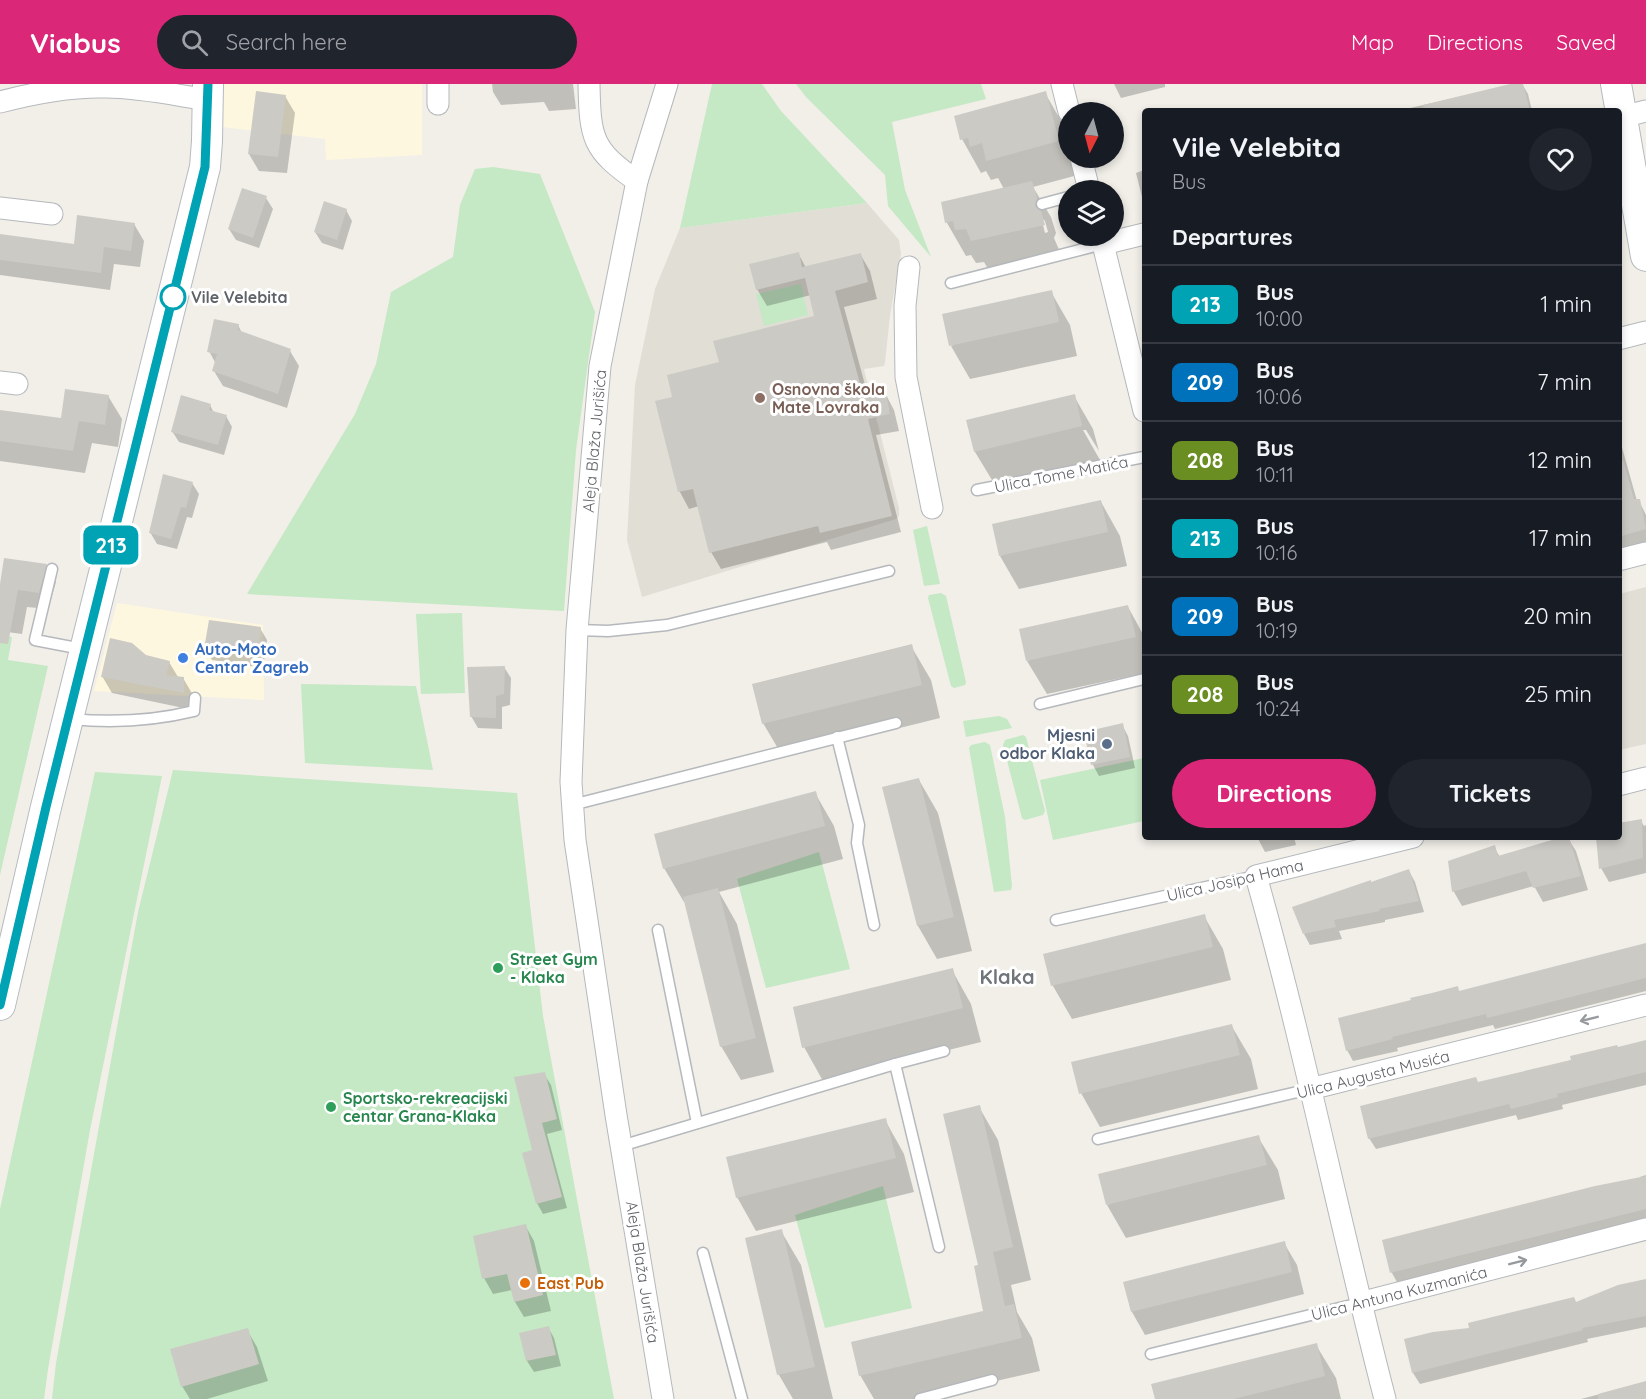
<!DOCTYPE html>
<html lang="en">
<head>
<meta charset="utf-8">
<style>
	body { margin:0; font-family:Quicksand,sans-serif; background:#20242c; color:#f1f3f6; height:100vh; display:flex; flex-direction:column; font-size:22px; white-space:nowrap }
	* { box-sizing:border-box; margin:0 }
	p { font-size:20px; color:#9ea1a6 }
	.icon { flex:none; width:33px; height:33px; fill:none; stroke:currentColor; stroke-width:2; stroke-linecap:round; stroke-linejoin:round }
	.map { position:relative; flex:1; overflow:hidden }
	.details { position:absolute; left:1142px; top:24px; width:480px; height:732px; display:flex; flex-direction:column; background:#171b24; border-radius:6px; box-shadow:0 3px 9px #0003 }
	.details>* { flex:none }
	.badge { padding:0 12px; border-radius:9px; font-size:21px; line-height:39px }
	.needle { width:39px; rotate:186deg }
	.controls { position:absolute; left:1058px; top:18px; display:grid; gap:12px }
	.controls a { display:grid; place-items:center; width:66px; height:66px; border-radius:50%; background:#171b24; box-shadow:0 3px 9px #0003; font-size:30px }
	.map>.badge { position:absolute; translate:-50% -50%; box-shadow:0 0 0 3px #fff }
	h2 { padding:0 30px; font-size:22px; line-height:54px }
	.round { display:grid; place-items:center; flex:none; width:63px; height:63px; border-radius:32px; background:#20242c }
	.overview { display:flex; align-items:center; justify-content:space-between; height:102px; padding:0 30px }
	h1 { font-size:28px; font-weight:800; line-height:45px }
	.cta { display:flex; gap:12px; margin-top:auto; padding:12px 30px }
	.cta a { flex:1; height:69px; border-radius:36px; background:#db2777; color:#fff; font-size:24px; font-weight:800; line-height:69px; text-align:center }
	.cta a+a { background:#20242c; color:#f1f3f6 }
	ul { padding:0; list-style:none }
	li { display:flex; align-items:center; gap:18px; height:78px; padding:0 30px; border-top:2px solid #363941 }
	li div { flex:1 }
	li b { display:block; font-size:22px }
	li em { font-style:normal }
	li .badge { min-width:66px; font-weight:700; text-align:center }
	header { display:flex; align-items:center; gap:36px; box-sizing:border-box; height:84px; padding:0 30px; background:#db2777; color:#fff }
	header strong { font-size:28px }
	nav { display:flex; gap:33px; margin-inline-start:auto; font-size:21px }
	.search { width:420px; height:54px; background:#20242c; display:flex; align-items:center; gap:15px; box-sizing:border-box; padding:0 21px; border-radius:33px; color:#9ea1a6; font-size:22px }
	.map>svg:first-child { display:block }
	.commercial { fill:#fef7e0 }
	.education { fill:#e1ded6 }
	.green { fill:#c5e8c5 }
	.shadow { fill:#0003; fill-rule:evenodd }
	.building { fill:#cccac5 }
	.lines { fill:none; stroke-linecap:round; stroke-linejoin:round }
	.lane-casing { stroke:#b5b8bc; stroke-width:13 }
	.street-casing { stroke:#b5b8bc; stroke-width:23 }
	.secondary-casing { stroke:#b6babf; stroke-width:32 }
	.lane { stroke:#fff; stroke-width:10 }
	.street { stroke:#fff; stroke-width:21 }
	.secondary { stroke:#fff; stroke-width:30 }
	.oneway { stroke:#979a9d }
	.line-casing { stroke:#fff; stroke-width:14 }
	.line { stroke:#00a3b4; stroke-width:9 }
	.stop-dot { fill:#fff; stroke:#00a3b4; stroke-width:3 }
	.education-dot { fill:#8d6e63; stroke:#fff; stroke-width:2 }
	.shop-dot { fill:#3f7fe0; stroke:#fff; stroke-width:2 }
	.service-dot { fill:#5c6f8a; stroke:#fff; stroke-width:2 }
	.leisure-dot { fill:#2e9e5b; stroke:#fff; stroke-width:2 }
	.food-dot { fill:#e8710a; stroke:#fff; stroke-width:2 }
	.labels { text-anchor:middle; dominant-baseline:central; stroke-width:6; stroke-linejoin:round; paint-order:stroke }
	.stop-label { font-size:16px; font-weight:bold; fill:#5f6368; stroke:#fff; text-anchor:start }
	.education-label { font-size:16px; font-weight:bold; fill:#785e54; stroke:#fff; text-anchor:start }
	.street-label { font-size:16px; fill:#5f6368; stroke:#fff }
	.shop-label { font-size:16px; font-weight:bold; fill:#366cbe; stroke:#fff; text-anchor:start }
	.service-label { font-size:16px; font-weight:bold; fill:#4e5e75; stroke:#fff; text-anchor:end }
	.leisure-label { font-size:16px; font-weight:bold; fill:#27864d; stroke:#fff; text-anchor:start }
	.food-label { font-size:16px; font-weight:bold; fill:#c56008; stroke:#fff; text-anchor:start }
	.quarter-label { font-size:20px; font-weight:bold; fill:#70757a; stroke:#fff }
</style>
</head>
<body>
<header>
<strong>Viabus</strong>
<div class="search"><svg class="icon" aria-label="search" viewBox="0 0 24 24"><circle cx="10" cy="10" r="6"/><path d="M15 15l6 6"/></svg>Search here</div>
<nav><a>Map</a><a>Directions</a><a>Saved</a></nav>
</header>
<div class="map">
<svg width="1646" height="1315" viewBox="0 0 1646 1315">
	<rect width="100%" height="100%" fill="#f1efe8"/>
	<g class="commercial">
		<polygon points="224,0 422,0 422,71 326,76 325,55 222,43"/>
		<polygon points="117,519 263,541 264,616 94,607"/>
	</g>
	<g class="education">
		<polygon points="867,119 899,156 901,170 890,231 885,279 884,282 864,285 870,310 886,307 890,330 876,333 899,424 899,432 896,435 642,513 627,456 635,301 655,205 680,144"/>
		<polygon points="1646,503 1646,660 1619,666 1619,510"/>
	</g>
	<g class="green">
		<polygon points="712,0 762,0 781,27 867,119 680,144"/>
		<polygon points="796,0 981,0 986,15 892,38 905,106 931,173 888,122 885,91 806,13"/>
		<polygon points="493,83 540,90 595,228 576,366 564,527 247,510 355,330 376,280 391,208 453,173 460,121 475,85"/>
		<polygon points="801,200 808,231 764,242 756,210"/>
		<polygon points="927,442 940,500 924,502 913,446"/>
		<polygon points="941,509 946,512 966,598 965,601 954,604 951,602 928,514 929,511"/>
		<polygon points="462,529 465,609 421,610 416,530"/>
		<polygon points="0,551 12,553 8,576 48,582 0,791"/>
		<polygon points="301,600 416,602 433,686 305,679"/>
		<polygon points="999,632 1007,635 1012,644 966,653 963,637"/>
		<polygon points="1023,651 1026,653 1045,727 1043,731 1025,736 1022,734 1003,661 1005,656"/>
		<polygon points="985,658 990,661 1005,733 1012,802 1011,806 994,808 969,664 971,661"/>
		<polygon points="1144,674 1144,737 1053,756 1040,696"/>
		<polygon points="173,686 517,709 543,932 614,1315 52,1315 56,1279 138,828"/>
		<polygon points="95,688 162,692 90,1046 48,1285 44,1315 0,1315 0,1125"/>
		<polygon points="819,768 850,885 766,904 737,795"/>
		<polygon points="883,1102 912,1224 825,1244 795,1131"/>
	</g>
	<g class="shadow">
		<polygon points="492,0 573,0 576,25 549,27 544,18 501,21 493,8"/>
		<polygon points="1114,0 1165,0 1165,3 1121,14"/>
		<polygon points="1516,0 1522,0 1528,10 1532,27 1411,27 1410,24"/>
		<path d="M1045 9 1064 42 1068 56V74H1073L1078 91 1033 103 1051 133 1056 149 1054 154 1063 175 991 190 984 178 976 179 971 171 966 172 947 139 943 120 1004 105 998 94 991 96 986 87 981 89 962 55ZM1041 133 1045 137 1048 148 1045 149Z"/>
		<polygon points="285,12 295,29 287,89 259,87 249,70"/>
		<polygon points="1144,86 1144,121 1136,89"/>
		<polygon points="266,114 273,125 259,164 236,156 229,145"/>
		<polygon points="346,126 352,137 343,166 322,159 315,148"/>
		<polygon points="134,140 144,157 140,183 114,180 110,206 0,191 0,151 75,161"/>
		<polygon points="798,169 806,184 860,170 870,187 877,215 844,223 868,312 885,309 894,326 899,347 876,351 901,448 831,466 827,458 721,485 711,468 699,422 689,425 680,408 657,318 674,314 721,279 816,233 811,211 767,222 757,205"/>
		<polygon points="1051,208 1070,241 1077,272 970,295 951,262"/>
		<polygon points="238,241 242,249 290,267 299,282 287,324 223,302 214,287 216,280 209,267"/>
		<polygon points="108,312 122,335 118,363 92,359 85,389 0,377 0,327 62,335"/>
		<polygon points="1074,312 1093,345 1099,367 1086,346 1083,346 1100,376 995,401 975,368 968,337"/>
		<polygon points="210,321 214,329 226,332 232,343 224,371 179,358 172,347"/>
		<polygon points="1618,349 1637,417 1639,417 1646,431 1646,458 1618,466"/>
		<polygon points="192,399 199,410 192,434 187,433 177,465 157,460 150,448"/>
		<polygon points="1101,418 1120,452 1127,482 1019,505 1000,472"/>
		<polygon points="46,481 56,498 48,525 27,523 22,550 0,547 0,504"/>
		<polygon points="1128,523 1144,552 1144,589 1047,610 1027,577"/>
		<polygon points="260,544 267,556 263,584 212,576 206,565"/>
		<polygon points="911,562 931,596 940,634 783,673 763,639"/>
		<polygon points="145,573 169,578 178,593 183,594 193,611 193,626 112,609 102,592"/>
		<polygon points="504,583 511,594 510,621 502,623 502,645 478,644 471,632"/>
		<polygon points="1122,641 1128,652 1135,684 1099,692 1093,681 1086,649"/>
		<polygon points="919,696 938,729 972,867 937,875 918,842 884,704"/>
		<polygon points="815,709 834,742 843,775 719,808 737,840 774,988 741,996 721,962 686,817 684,818 664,784"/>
		<polygon points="1641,737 1644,742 1646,741 1646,789 1609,798 1601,784 1598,753 1618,753"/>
		<polygon points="1257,753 1294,753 1296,761 1265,768"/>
		<polygon points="1567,753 1576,767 1588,806 1543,818 1534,802 1462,822 1454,808 1450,778 1494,763 1500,773"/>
		<polygon points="1409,787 1415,798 1424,828 1385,836 1385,838 1339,847 1342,855 1310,861 1304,850 1371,800"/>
		<polygon points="1204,832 1223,865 1231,896 1072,935 1053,902 1045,871"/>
		<polygon points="1646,861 1646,907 1495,945 1493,941 1397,964 1398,967 1353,977 1347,966 1459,908"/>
		<polygon points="952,886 971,920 981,958 823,997 804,963"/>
		<polygon points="1231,941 1251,975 1258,1005 1100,1043 1081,1009"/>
		<polygon points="1646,958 1646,1001 1562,1021 1563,1025 1518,1036 1516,1031 1376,1065 1369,1054 1478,999"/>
		<polygon points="544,990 551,1001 562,1046 547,1050 567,1124 543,1130 537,1119 534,1067"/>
		<polygon points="979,1023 998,1056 1031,1196 1011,1201 1017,1228 1032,1254 1040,1287 918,1315 874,1315 860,1291 985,1228 980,1182"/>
		<polygon points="885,1036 904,1070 914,1108 756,1147 737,1113"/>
		<polygon points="1258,1053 1278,1086 1285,1115 1126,1154 1107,1121"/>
		<polygon points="1646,1091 1646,1138 1398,1200 1392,1189 1384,1157 1640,1095 1640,1093"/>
		<polygon points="525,1141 534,1157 551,1227 524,1233 515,1218 512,1206 493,1210 484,1194"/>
		<polygon points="781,1147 801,1181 833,1315 793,1315 779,1291 746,1156"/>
		<polygon points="1284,1159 1297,1181 1304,1210 1145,1251 1132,1228 1125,1199"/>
		<polygon points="1646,1196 1646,1243 1587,1255 1588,1258 1420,1300 1413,1289 1405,1256 1471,1245 1576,1219"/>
		<polygon points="548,1243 554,1254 561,1282 534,1288 527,1277 521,1250"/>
		<polygon points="247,1246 257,1263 268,1297 207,1315 190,1315 182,1302"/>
		<polygon points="1316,1261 1336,1294 1341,1315 1157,1315"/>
		<polygon points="1646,1298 1646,1315 1581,1315"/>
	</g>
	<g class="building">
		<polygon points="1510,0 1523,0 1530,27 1424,27 1423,21"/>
		<polygon points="256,7 286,11 278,73 248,70"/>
		<polygon points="1046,7 1059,57 986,77 982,59 970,63 968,54 960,56 954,32"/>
		<polygon points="1032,97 1037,114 1035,122 1041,127 1045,141 971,157 966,145 955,146 953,137 945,139 941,118"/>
		<polygon points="242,104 267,112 253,154 228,145"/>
		<polygon points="324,117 347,125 337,156 314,148"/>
		<polygon points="77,131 135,139 131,167 104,163 101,189 0,176 0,150 74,160"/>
		<polygon points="799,168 802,183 861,169 868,198 835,207 863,311 886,307 890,330 868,335 892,432 820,449 818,442 709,469 693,405 678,408 655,317 672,313 667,291 719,278 713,257 814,232 805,194 756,206 749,180"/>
		<polygon points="1052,206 1059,238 949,262 942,230"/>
		<polygon points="214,235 239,240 238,246 291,265 278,310 212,287 217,270 207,268"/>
		<polygon points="65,305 109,311 105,341 79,337 73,367 0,357 0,326 61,334"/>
		<polygon points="1075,310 1082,342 974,368 966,336"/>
		<polygon points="181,311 211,320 209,326 227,331 218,361 171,348"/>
		<polygon points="1623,376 1634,415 1640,415 1646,445 1618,453 1618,377"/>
		<polygon points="163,390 193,398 186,424 181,423 171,455 149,449"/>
		<polygon points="1101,416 1108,448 999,472 992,440"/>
		<polygon points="4,474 47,480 39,509 18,506 8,560 0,559 0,500"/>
		<polygon points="1128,521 1136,553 1026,577 1019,545"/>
		<polygon points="209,536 261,543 257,573 204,565"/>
		<polygon points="110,554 132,559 146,571 170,577 166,591 184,593 184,609 101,593"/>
		<polygon points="912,560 922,601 762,640 752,600"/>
		<polygon points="505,582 504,610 496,612 496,634 470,633 467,583"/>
		<polygon points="1123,639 1130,673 1091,681 1084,648"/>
		<polygon points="919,694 954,833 917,842 882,703"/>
		<polygon points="816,707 825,742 663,785 654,750"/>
		<polygon points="1642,735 1643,774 1599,785 1596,753 1618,753 1618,739"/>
		<polygon points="1562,753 1569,753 1581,792 1533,804 1526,787 1452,808 1448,777 1495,761 1498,772"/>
		<polygon points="1409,785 1419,817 1379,825 1380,827 1334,836 1336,843 1303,850 1292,823 1371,796 1371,798"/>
		<polygon points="718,804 756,954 720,963 683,813"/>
		<polygon points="1205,830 1213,863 1051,902 1043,870"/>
		<polygon points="1646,859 1646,894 1487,934 1486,930 1392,953 1393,955 1346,967 1338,934 1411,916 1410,914 1432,909 1458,902 1459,907"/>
		<polygon points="953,884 963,924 802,964 793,923"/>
		<polygon points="1232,940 1240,971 1079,1010 1071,978"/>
		<polygon points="1646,956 1646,988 1557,1010 1558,1013 1511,1025 1509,1020 1368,1055 1360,1022 1476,993 1478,998 1571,976 1570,972 1617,961 1618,963"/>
		<polygon points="545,988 557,1035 542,1039 562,1113 536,1120 522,1069 532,1066 514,993"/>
		<polygon points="980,1021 1013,1163 993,1168 1005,1222 1014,1220 1022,1254 859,1292 851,1258 983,1227 974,1182 978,1181 943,1030"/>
		<polygon points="886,1034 896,1074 736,1114 726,1073"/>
		<polygon points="1259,1051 1267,1081 1106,1121 1098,1090"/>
		<polygon points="1646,1092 1646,1125 1390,1189 1382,1156 1595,1102"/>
		<polygon points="526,1140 543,1211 514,1218 507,1190 482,1195 473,1152"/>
		<polygon points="782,1145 815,1283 777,1291 745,1154"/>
		<polygon points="1285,1157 1292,1188 1131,1228 1123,1198"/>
		<polygon points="1646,1195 1646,1232 1582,1244 1583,1246 1412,1289 1404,1255 1433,1248 1469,1244 1468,1239 1574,1213 1576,1218 1618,1201"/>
		<polygon points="549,1242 556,1271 526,1277 519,1249"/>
		<polygon points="248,1244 259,1280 181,1303 170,1265"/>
		<polygon points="1317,1259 1325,1292 1234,1315 1155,1315 1151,1300"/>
		<polygon points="1646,1297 1646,1315 1598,1315 1598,1310"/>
	</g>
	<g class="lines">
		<g class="lane-casing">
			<g id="lane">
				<polyline points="1042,120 1068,113"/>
				<polyline points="951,199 1103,160"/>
				<polyline points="977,406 1144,373"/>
				<polyline points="52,485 35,556 82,565"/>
				<polyline points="577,546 608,547 667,541 889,487"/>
				<polyline points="1040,620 1144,595"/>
				<path d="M71 635C113 639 153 637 194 627L195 614"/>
				<polyline points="837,653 859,741 857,759 874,841"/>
				<polyline points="572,721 896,639"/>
				<polyline points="1056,836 1256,792"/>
				<polyline points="658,846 697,1039"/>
				<polyline points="895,980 939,1163"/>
				<polyline points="1098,1055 1310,1005"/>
				<polyline points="621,1062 895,980 944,967"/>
				<polyline points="703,1169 742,1315"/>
				<polyline points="1151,1270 1360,1219"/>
				<polyline points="920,1315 992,1296"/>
			</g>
		</g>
		<g class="street-casing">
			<g id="street">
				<path d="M589 0C590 54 592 66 637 97"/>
				<polyline points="1062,0 1069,28"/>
				<path d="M0 18C34 9 71 2 106 3 140 3 175 11 208 16"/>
				<polyline points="438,20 438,0"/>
				<polyline points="1618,34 1646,27"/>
				<polyline points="1081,74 1089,106"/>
				<polyline points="0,124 52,130"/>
				<polyline points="1101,152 1144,327"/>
				<polyline points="1103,160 1144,150"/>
				<polyline points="909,183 905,222 906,293 932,424"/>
				<polyline points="1618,255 1646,248"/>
				<polyline points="0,298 17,300"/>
				<polyline points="1618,476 1646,469"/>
				<polyline points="1618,701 1646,694"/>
				<polyline points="1310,1005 1646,921"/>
				<polyline points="1360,1219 1646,1145"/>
				<polyline points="663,1315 616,1031 575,756 571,698 577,546 600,282 637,97 667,0"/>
				<path d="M1385 1315C1340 1142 1305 965 1256 792L1413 753"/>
			</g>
		</g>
		<g class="secondary-casing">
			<g id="secondary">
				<polyline points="1616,0 1646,172"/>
				<polyline points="0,921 46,723 205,83 207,57 208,0"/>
			</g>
		</g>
		<use href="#lane" class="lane"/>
		<use href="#street" class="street"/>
		<use href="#secondary" class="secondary"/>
	</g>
	<defs><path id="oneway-shaft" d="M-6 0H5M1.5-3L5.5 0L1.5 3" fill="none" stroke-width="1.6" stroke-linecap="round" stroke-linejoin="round" transform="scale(1.5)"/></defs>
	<g class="oneway">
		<use href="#oneway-shaft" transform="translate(1589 935) rotate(166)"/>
		<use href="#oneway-shaft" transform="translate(1518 1178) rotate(-14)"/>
	</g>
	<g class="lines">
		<g class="line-casing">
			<polyline id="line" points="0,921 46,723 205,83 208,0"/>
		</g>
		<use href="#line" class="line"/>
	</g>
	<circle class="stop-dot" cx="173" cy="213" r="12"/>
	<circle class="education-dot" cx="760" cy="314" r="6"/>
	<circle class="shop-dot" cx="183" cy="574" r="6"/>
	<circle class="service-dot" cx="1107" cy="660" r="6"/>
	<g class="leisure-dot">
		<circle cx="498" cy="884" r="6"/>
		<circle cx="331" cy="1023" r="6"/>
	</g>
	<circle class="food-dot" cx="525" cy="1199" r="6"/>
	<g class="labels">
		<g class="stop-label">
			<text x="191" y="213">Vile Velebita</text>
		</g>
		<g class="education-label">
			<text x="772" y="305">Osnovna škola<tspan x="772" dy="18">Mate Lovraka</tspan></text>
		</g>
		<g class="street-label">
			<text transform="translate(594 357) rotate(-85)">Aleja Blaža Jurišića</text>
			<text transform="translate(1061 390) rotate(-11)">Ulica Tome Matića</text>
			<text transform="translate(1235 796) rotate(-13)">Ulica Josipa Hama</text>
			<text transform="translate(1373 990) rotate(-14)">Ulica Augusta Musića</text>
			<text transform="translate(643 1188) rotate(81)">Aleja Blaža Jurišića</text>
			<text transform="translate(1399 1209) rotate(-14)">Ulica Antuna Kuzmanića</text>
		</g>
		<g class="shop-label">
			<text x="195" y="565">Auto-Moto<tspan x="195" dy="18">Centar Zagreb</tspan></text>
		</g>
		<g class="service-label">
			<text x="1095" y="651">Mjesni<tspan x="1095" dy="18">odbor Klaka</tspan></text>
		</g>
		<g class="leisure-label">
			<text x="510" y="875">Street Gym<tspan x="510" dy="18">- Klaka</tspan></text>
			<text x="343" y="1014">Sportsko-rekreacijski<tspan x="343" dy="18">centar Grana-Klaka</tspan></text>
		</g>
		<g class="food-label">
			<text x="537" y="1199">East Pub</text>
		</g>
		<g class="quarter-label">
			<text x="1007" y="892">Klaka</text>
		</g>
	</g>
</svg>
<div class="controls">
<a><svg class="needle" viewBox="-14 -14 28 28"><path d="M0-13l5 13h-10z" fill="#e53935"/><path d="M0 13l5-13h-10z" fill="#9ea1a6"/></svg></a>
<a><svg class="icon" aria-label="layers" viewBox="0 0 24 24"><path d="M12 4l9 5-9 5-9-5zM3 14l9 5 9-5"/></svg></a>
</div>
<b class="badge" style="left:111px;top:461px;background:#00a3b4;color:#fff">213</b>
<section class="details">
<div class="overview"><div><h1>Vile Velebita</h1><p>Bus</p></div><a class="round"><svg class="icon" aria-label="heart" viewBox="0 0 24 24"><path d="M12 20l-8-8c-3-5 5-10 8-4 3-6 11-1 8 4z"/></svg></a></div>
<h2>Departures</h2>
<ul>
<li><span class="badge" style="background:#00a3b4;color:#fff">213</span><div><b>Bus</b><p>10:00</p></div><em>1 min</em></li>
<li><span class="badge" style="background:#0072bc;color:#fff">209</span><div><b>Bus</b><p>10:06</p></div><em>7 min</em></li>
<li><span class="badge" style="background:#6b8e23;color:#fff">208</span><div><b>Bus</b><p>10:11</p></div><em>12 min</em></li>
<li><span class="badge" style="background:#00a3b4;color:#fff">213</span><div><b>Bus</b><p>10:16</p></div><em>17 min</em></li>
<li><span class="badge" style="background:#0072bc;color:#fff">209</span><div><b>Bus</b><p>10:19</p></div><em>20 min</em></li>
<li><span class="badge" style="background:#6b8e23;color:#fff">208</span><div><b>Bus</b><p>10:24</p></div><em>25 min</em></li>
</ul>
<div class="cta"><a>Directions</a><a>Tickets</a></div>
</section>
</div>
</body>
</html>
